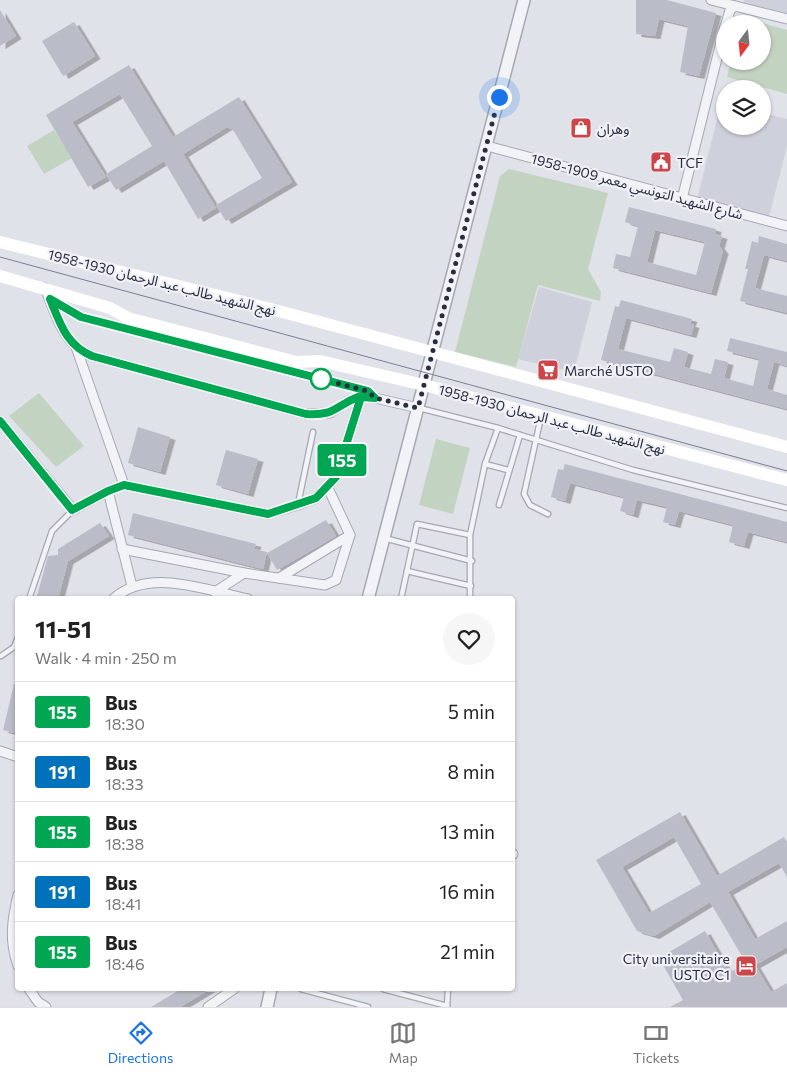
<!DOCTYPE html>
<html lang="en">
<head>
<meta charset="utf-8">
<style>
	body { margin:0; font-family:Commissioner,"Noto Sans Arabic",sans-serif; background:#f6f6f6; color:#222; height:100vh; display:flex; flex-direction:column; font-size:19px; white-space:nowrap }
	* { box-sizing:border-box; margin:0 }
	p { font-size:16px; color:#767676 }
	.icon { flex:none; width:28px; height:28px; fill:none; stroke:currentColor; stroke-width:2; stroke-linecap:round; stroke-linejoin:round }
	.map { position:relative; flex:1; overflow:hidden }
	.details { position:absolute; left:15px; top:596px; width:500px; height:395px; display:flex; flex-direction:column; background:#fff; border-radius:5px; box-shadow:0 1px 4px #0004 }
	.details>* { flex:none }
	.badge { padding:0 10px; border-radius:4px; font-size:18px; line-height:32px }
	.needle { width:32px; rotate:195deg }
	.fabs { position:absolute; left:716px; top:15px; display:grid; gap:10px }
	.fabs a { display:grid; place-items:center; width:55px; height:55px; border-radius:50%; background:#fff; box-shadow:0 1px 4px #0004; font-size:25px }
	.you { position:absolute; width:25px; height:25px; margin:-12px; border:4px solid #fff; border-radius:50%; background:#1a73e8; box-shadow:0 0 0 8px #1a73e833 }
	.map>.badge { position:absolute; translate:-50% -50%; box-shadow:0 0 0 2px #fff }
	.round { display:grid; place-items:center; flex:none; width:52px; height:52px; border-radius:26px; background:#f6f6f6 }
	.overview { display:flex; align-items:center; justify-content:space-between; height:85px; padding:0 20px }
	h1 { font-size:24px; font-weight:700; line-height:38px }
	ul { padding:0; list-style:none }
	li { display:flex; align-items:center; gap:15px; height:60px; padding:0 20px; border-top:1px solid #e0e0e0 }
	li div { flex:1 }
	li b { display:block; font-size:19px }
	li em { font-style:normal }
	li .badge { min-width:55px; font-weight:700; text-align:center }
	.menu { display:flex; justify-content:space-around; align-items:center; height:70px; border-top:1px solid #e0e0e0; background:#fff; font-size:14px; color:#767676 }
	.menu a { display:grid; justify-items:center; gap:2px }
	.menu .active { color:#1a73e8 }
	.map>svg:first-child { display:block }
	.built { fill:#ced1db }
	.green { fill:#c3d3c1 }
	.building { fill:#babdc8; fill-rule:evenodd; filter:url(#shadow) }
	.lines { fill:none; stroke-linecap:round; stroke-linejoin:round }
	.service-casing { stroke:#a5a8b3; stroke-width:7 }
	.minor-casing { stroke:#a5a8b3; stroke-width:11 }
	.tertiary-casing { stroke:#a5a8b3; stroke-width:14 }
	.service { stroke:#f2f3f7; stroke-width:4.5 }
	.minor { stroke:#f2f3f7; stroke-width:9 }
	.tertiary { stroke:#f2f3f7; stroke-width:11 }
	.secondary { stroke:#fff; stroke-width:12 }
	.tram { stroke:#797f92; stroke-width:1 }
	.line-casing { stroke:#fff; stroke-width:11 }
	.line { stroke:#00a651; stroke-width:8 }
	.walk { stroke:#282e40; stroke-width:5; stroke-dasharray:0 9 }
	.stop-dot { fill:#fff; stroke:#00a651; stroke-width:2.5 }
	.labels { text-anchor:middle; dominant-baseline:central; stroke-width:4.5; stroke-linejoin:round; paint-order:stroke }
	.poi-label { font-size:14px; fill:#282e40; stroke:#eff1f6; text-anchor:start }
	.street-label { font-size:14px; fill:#282e40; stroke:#eff1f6 }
</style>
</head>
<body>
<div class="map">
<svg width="787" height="1007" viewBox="0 0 787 1007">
	<defs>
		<filter id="shadow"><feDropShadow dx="5.5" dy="3" stdDeviation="0" flood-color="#0004"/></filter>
	</defs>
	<rect width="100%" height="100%" fill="#e0e2e9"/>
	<g class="built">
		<polygon points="744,0 787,0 787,13 743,3"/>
		<polygon points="721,103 725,104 725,126 762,126 763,113 787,119 787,146 768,221 696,203"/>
		<polygon points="539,287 592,302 574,372 518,359"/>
	</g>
	<g class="green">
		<polygon points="741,17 787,30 787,94 727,77 731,61 762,61 762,24 739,24"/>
		<polygon points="54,130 72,158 44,174 27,146"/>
		<polygon points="509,169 608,193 588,269 601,292 600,301 538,285 516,367 455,352 500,176"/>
		<polygon points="39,393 84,446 56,467 9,416"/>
		<polygon points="436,439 470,448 453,514 419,505"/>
	</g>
	<g class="building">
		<polygon points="636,0 667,0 716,13 699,76 680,72 688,26 659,19 655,36 636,34"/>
		<polygon points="0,10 16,36 0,46"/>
		<polygon points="74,22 95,56 63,76 42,41"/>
		<polygon points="129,65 173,137 239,97 292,182 226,221 216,205 262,178 233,130 227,127 183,154 216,208 198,219 164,161 116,190 106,174 152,146 120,94 72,122 106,177 88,187 46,115"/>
		<path d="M629 207 716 229 715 234 722 236 719 246 723 251 711 293 613 268 616 254 630 257 638 226 625 222ZM655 230 705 242 696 275 647 262Z"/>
		<polygon points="759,236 787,244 787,261 764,255 755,288 787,296 787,313 740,301 748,269 745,269 752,241 758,243"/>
		<polygon points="621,300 692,319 690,324 694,325 691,335 626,318 618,349 670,362 674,348 688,352 684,367 711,374 715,359 728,362 724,378 753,386 759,359 727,351 730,338 787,352 787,366 774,362 767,389 787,395 787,409 601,360 615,306 619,307"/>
		<polygon points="138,427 170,437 160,472 128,463"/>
		<polygon points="226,450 258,459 248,494 216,485"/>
		<polygon points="565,464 787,522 787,542 748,532 744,546 729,542 733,525 679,511 675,525 663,522 667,507 637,500 633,515 620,511 624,497 570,483 565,501 551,497 558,469 563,470"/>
		<polygon points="133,513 256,544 254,549 267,552 263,569 128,535"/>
		<polygon points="326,520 336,536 277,570 267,553"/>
		<polygon points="100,523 109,536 68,561 58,599 36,599 48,556 58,555 58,549"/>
		<polygon points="14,684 18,685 18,734 3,730"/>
		<path d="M680 812 717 876 784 837 787 842V877L779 863 728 892 755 939 787 921V947L755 965 771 992 787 983V1007H670L683 1000 659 958 705 931 729 973 746 963 710 902 654 936 637 931 596 860ZM674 837 701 884 649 913 622 867Z"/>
		<polygon points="181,989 210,989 180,1007 151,1007"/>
	</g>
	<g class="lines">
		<g class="service-casing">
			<g id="service">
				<polyline points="51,300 81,317 368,391 374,397"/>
				<polyline points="419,408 498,428 633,470 787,508"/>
				<polyline points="541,417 524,494 530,505 548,514"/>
				<polyline points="485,464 508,470"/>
				<polyline points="298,504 313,432"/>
				<polyline points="499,505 520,435"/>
				<polyline points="384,538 472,561"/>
				<polyline points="407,571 471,586"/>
				<polyline points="29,599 52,531 73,510"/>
				<polyline points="401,599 417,524 470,535"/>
				<polyline points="470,599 470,535 485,464 498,428"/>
				<polyline points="1,656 14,647 18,637"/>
				<polyline points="301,989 368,1007"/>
				<polyline points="383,989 447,1006"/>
				<polyline points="447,1007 448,989"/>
			</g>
		</g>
		<g class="minor-casing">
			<g id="minor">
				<polyline points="711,0 787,19"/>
				<polyline points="726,24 730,10 735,6"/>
				<polyline points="487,146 787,226"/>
				<polyline points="682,199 725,26"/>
				<path d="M45 288C56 314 62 344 92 356L306 414 330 413 348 401 358 397 375 398 418 408"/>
				<polyline points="76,347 124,485 268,514 297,505 316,498 336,477 361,397"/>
				<polyline points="0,421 73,510 108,491 124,485"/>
				<polyline points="108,491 132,586"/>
				<polyline points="122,549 244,573"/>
				<polyline points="279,578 350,535"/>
				<polyline points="215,592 244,573 325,585 336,580 350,535 328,488"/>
				<path d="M113 599C149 567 206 590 248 599"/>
				<polyline points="0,751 18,757"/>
				<polyline points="512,853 513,854"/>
				<path d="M18 895C12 920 9 941 18 966"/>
				<polyline points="29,989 38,1002 46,1007"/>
				<polyline points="208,1007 234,989"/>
			</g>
		</g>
		<g class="tertiary-casing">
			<g id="tertiary">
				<polyline points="368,599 524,0"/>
				<polyline points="267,1007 271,989"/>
			</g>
		</g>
		<use href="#service" class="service"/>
		<use href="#minor" class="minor"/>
		<use href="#tertiary" class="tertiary"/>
		<g class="secondary">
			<polyline points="0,242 275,310 787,447"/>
			<polyline points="0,276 110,308 128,318 296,362 320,361 424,385 787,480"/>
		</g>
		<polyline class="tram" points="0,257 787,471"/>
	</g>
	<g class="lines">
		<g class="line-casing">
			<path id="line" d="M0 421 72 510 108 491 124 485 268 514 316 498 336 477 361 397 375 398 368 391 81 317 50 299C60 323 66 345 92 356L306 414C336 416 334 406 358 397"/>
		</g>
		<use href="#line" class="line"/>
		<polyline class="walk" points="321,379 368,391 375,398 418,408 499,97"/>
	</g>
	<defs>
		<g id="shop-square" transform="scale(1.125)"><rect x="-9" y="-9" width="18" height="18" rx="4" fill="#cd4548" stroke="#eff1f6"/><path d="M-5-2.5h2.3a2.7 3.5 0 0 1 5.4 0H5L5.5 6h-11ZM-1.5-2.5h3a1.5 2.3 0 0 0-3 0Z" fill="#fff"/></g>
		<g id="civic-square" transform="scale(1.125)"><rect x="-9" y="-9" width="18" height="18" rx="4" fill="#cd4548" stroke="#eff1f6"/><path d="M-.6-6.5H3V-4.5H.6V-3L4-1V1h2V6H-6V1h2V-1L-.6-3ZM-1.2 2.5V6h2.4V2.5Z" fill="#fff"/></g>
		<g id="supermarket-square" transform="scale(1.125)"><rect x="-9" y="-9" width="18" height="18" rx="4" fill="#cd4548" stroke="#eff1f6"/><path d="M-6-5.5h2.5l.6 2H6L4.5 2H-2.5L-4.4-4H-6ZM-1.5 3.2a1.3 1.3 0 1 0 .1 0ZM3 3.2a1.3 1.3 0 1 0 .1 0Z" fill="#fff"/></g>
		<g id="hotel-square" transform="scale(1.125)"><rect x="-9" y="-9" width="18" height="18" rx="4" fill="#cd4548" stroke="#eff1f6"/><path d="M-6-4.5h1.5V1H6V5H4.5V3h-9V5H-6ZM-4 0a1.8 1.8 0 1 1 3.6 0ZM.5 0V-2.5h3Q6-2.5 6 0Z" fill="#fff"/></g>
	</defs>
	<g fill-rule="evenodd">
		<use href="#shop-square" x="581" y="128"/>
		<use href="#civic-square" x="661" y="162"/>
		<use href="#supermarket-square" x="548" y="370"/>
		<use href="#hotel-square" x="746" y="966"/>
	</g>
	<circle class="stop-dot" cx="321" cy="379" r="10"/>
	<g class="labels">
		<g class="poi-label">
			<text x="597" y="128">وهران</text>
			<text x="677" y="162">TCF</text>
			<text x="564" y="370">Marché USTO</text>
			<text x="730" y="958" text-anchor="end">City universitaire<tspan x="730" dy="16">USTO C1</tspan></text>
		</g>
		<g class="street-label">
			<text transform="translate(637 186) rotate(15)">شارع الشهيد التونسي معمر 1909-1958</text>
			<text transform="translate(162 282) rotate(14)">نهج الشهيد طالب عبد الرحمان 1930-1958</text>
			<text transform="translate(552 419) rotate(15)">نهج الشهيد طالب عبد الرحمان 1930-1958</text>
		</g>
	</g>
</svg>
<div class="fabs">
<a><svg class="needle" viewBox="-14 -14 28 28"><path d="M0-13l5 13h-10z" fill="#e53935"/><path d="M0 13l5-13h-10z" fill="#767676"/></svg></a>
<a><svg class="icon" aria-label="layers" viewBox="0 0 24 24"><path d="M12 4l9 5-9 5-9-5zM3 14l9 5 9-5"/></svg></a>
</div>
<div class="you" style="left:499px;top:97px"></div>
<b class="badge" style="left:342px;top:460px;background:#00a651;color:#fff">155</b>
<section class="details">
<div class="overview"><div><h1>11-51</h1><p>Walk · 4 min · 250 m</p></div><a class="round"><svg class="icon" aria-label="heart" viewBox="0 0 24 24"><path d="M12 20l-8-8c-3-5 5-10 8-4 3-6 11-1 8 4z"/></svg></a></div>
<ul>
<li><span class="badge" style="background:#00a651;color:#fff">155</span><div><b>Bus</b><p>18:30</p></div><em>5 min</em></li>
<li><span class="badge" style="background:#0072bc;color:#fff">191</span><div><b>Bus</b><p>18:33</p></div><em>8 min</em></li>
<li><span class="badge" style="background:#00a651;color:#fff">155</span><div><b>Bus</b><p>18:38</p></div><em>13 min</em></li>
<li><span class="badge" style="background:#0072bc;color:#fff">191</span><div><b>Bus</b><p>18:41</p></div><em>16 min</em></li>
<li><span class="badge" style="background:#00a651;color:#fff">155</span><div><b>Bus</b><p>18:46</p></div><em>21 min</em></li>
</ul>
</section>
</div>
<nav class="menu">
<a class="active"><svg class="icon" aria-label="directions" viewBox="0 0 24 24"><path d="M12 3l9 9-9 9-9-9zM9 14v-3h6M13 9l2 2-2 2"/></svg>Directions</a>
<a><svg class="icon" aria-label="map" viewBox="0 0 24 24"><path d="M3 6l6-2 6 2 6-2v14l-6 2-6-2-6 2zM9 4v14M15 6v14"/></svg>Map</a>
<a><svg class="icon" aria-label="tickets" viewBox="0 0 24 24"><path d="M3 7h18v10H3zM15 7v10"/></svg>Tickets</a>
</nav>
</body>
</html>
